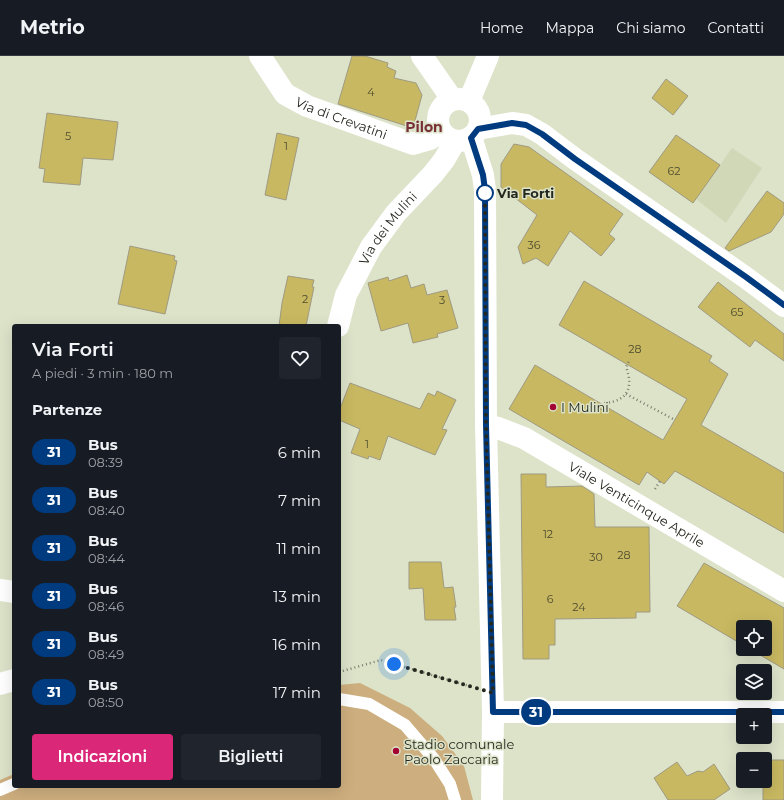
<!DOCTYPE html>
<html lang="it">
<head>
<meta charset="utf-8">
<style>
	body { margin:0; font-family:Montserrat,sans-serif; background:#20242c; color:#f1f3f6; height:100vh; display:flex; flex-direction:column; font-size:15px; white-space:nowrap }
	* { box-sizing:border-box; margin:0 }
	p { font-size:13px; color:#9ea1a6 }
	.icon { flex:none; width:22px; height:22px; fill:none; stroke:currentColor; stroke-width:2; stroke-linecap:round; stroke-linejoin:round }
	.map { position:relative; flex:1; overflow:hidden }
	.details { position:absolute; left:12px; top:268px; width:329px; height:464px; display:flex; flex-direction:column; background:#171b24; border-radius:4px; box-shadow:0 4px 16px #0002 }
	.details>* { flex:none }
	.badge { padding:0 8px; border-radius:13px; font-size:14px; line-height:26px }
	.tools { position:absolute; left:736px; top:564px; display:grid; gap:8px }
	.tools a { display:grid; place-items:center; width:36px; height:36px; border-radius:4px; background:#171b24; box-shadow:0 4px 16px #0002; font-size:20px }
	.you { position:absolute; width:20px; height:20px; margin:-10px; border:3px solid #fff; border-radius:50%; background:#1a73e8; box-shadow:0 0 0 6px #1a73e833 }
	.map>.badge { position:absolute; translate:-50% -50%; box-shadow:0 0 0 2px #fff }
	h2 { padding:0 20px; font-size:15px; line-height:36px }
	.round { display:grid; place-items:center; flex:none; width:42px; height:42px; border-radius:4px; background:#20242c }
	.head { display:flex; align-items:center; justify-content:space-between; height:68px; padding:0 20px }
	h1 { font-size:19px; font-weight:600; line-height:30px }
	.primary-button { display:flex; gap:8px; margin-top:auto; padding:8px 20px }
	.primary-button a { flex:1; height:46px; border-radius:4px; background:#db2777; color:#fff; font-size:16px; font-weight:600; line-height:46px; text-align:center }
	.primary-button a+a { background:#20242c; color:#f1f3f6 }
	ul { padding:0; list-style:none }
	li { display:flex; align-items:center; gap:12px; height:48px; padding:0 20px }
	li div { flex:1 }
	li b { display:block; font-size:15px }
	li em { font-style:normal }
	li .badge { min-width:44px; font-weight:700; text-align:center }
	header { display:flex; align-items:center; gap:24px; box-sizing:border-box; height:56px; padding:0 20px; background:#171b24; border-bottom:1px solid #363941 }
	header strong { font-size:19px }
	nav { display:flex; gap:22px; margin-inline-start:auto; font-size:14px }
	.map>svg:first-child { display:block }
	.built { fill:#d0d8b8 }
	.green { fill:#cdae7e }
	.building { fill:#c8b861; stroke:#9f9a82 }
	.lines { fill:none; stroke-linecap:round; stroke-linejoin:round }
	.path { stroke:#797d6c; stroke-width:2.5; stroke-dasharray:1 3; stroke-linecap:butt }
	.service { stroke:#fff; stroke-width:12 }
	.minor { stroke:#fff; stroke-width:22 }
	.line-casing { stroke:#fff; stroke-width:9 }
	.line { stroke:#003b80; stroke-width:6 }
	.walk { stroke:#25281e; stroke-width:4; stroke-dasharray:0 7.2 }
	.stop-dot { fill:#fff; stroke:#003b80; stroke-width:2 }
	.poi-dot { fill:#a30533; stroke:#dce3c9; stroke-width:1.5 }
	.labels { text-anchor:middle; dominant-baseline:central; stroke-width:3; stroke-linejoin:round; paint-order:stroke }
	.number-label { font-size:11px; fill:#4e4c2f }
	.street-label { font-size:13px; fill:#25281e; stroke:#dce3c9 }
	.stop-label { font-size:13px; font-weight:bold; fill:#25281e; stroke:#dce3c9; text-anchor:start }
	.poi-label { font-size:13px; fill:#25281e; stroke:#dce3c9; text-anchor:start }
	.neighbourhood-label { font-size:14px; font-weight:bold; fill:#773038; stroke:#dce3c9 }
</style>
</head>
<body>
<header>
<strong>Metrio</strong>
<nav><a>Home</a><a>Mappa</a><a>Chi siamo</a><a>Contatti</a></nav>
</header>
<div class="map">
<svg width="784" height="744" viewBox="0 0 784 744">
	<rect width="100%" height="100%" fill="#dce3c9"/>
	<polygon class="built" points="732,92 762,112 726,167 696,143"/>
	<polygon class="green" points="360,627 410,652 442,680 464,710 473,744 0,744 0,724 14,718 14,730 339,730 339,629"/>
	<g class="building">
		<polygon points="352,0 365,0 388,7 387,11 396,15 394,22 416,27 422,39 413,72 338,48"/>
		<polygon points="666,23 688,40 673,59 652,42"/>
		<polygon points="47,57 118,66 113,104 83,102 80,129 43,126 45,113 39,112"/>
		<polygon points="277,77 299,82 286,144 265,139"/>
		<polygon points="676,79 720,109 693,147 649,116"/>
		<polygon points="514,88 529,91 623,158 609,178 615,183 601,200 570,175 548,210 536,202 523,208 518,191 537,159 501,131 501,108"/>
		<polygon points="767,135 784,147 784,158 771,176 729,195 725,192"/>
		<polygon points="130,190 175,200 174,204 177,205 165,258 118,248"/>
		<polygon points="407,219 411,232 424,228 427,239 447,234 458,272 437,278 438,281 413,287 408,267 381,275 368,227 388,221 389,225"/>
		<polygon points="288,220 314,224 312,231 314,231 306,270 279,270 282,247"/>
		<polygon points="584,225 712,300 709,305 728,318 701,369 784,417 784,477 675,415 664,428 647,416 639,429 509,353 535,309 663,384 687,343 559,269"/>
		<polygon points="718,226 784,278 784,305 755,284 750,291 698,251"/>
		<polygon points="350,327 420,353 428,337 435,340 437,335 456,344 442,373 447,374 435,399 388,380 380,404 369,400 368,403 351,397 360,373 339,364 339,355"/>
		<polygon points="521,418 546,418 546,431 582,430 594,438 595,471 649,471 650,556 636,556 636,562 555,563 555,589 549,589 549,603 523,603"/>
		<polygon points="409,506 441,506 444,532 453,531 456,551 454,551 456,564 425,564 423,532 409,533"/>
		<polygon points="704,507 784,552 784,613 750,593 765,593 765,571 743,571 743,589 677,550"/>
		<polygon points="765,704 784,704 784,744 763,744 763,725 765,725"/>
		<polygon points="677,706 687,720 698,715 703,716 714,708 730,733 714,744 668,744 654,722"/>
	</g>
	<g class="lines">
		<g class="path">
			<polyline points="626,338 675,364"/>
			<path d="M601 354 605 347C627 345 634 332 626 311L630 303"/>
			<polyline points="655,433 660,425"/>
			<polyline points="339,616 381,604 469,630"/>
		</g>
		<g class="service">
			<polyline points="339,643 369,648 405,669 434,703 450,728 455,744"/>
			<polyline points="0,734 14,728"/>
		</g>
		<g class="minor">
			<path id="s1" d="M260 0 285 38 307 50 413 88 430 83 441 76"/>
			<polyline points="422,0 452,43"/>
			<circle cx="459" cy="64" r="21"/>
			<polyline points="469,45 488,0"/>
			<polyline points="478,73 512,67 526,69 542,78 575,103 745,221 784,250"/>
			<polyline points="471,81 483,119 485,134 486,369 493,656 784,656"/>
			<path id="s2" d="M338 270 346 239 371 191 396 157 433 118 444 104 455 85"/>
			<path id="s3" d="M486 369 498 372 524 382 784 535"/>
			<polyline points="0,534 14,536"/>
			<polyline points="0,628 14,624"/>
			<polyline points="492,744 493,656"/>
		</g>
	</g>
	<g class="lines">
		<g class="line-casing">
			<polyline id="line" points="784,249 746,221 575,103 542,78 526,69 512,67 478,73 471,82 483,119 485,134 486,369 493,656 784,656"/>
		</g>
		<use href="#line" class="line"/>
		<polyline class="walk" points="394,608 493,637 486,369 485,134 485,137"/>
	</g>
	<circle class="stop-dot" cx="485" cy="137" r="8"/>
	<g class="poi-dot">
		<circle cx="553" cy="351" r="4"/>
		<circle cx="396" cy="695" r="4"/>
	</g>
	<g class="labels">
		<g class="number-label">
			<text x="371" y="36">4</text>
			<text x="68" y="80">5</text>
			<text x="286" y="90">1</text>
			<text x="674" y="115">62</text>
			<text x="534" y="189">36</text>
			<text x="305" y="243">2</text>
			<text x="442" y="244">3</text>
			<text x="737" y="256">65</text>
			<text x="635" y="293">28</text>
			<text x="367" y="388">1</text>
			<text x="548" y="478">12</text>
			<text x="624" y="499">28</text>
			<text x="596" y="501">30</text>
			<text x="550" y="543">6</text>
			<text x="579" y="551">24</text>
		</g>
		<g class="street-label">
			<text stroke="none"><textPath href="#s1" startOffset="107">Via di Crevatini</textPath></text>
			<text stroke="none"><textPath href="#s2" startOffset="111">Via dei Mulini</textPath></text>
			<text stroke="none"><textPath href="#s3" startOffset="171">Viale Venticinque Aprile</textPath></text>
		</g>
		<g class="stop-label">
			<text x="497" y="137">Via Forti</text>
		</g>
		<g class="poi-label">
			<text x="561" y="351">I Mulini</text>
			<text x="404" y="688">Stadio comunale<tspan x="404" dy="15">Paolo Zaccaria</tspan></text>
		</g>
		<g class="neighbourhood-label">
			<text x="424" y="71">Pilon</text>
		</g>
	</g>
</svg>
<div class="tools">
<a><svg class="icon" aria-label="locate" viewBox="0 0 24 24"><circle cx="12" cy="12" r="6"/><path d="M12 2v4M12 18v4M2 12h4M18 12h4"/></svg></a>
<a><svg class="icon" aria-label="layers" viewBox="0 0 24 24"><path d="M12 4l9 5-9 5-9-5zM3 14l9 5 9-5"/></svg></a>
<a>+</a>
<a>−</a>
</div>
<div class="you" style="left:394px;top:608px"></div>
<b class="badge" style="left:536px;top:656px;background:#003b80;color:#fff">31</b>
<section class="details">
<div class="head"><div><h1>Via Forti</h1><p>A piedi · 3 min · 180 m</p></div><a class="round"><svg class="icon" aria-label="heart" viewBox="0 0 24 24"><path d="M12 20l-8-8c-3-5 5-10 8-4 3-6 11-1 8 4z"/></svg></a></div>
<h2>Partenze</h2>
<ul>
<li><span class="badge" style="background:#003b80;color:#fff">31</span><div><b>Bus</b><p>08:39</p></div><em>6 min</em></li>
<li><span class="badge" style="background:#003b80;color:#fff">31</span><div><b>Bus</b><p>08:40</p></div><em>7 min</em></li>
<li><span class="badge" style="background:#003b80;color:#fff">31</span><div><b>Bus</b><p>08:44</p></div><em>11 min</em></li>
<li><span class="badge" style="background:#003b80;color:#fff">31</span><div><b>Bus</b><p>08:46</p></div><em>13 min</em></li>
<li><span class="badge" style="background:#003b80;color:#fff">31</span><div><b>Bus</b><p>08:49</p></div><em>16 min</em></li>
<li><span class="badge" style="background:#003b80;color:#fff">31</span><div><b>Bus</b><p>08:50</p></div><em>17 min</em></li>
</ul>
<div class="primary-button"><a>Indicazioni</a><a>Biglietti</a></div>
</section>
</div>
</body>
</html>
